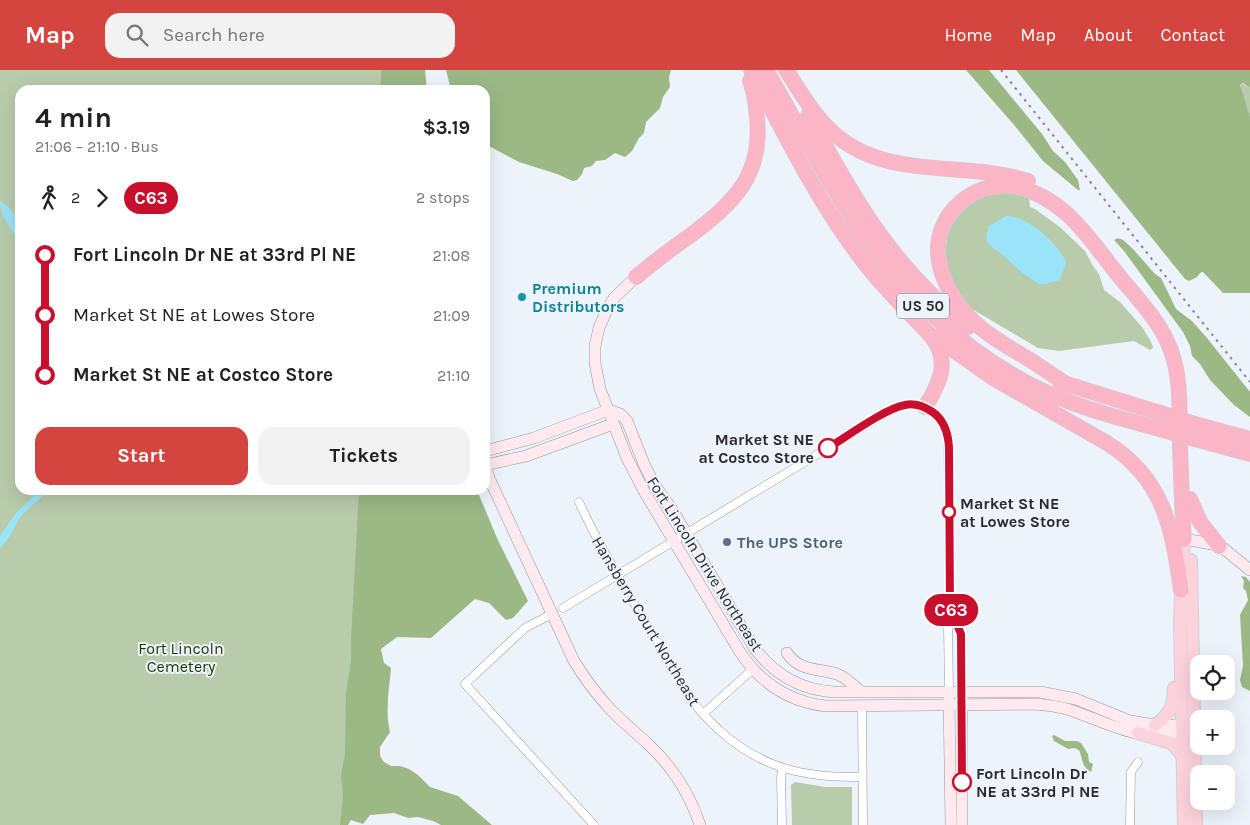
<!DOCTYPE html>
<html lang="en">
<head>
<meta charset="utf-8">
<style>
	body { margin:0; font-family:Karla,sans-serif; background:#f2f2f2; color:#222; height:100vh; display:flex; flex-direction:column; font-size:19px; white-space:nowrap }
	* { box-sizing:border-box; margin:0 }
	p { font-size:16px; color:#767676 }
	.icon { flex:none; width:28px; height:28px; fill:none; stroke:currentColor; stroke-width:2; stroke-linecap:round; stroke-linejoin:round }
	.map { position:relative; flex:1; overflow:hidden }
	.sheet { position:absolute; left:15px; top:15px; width:475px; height:410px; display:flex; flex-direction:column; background:#fff; border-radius:15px; box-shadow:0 5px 20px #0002 }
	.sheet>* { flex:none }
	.badge { padding:0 10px; border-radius:16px; font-size:18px; line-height:32px }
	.controls { position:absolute; left:1190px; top:585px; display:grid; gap:10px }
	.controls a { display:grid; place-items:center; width:45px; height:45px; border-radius:10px; background:#fff; box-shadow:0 5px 20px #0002; font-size:25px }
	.map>.badge { position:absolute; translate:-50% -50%; box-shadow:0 0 0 2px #fff }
	.legs { display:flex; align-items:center; gap:8px; height:55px; padding:0 20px; font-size:16px }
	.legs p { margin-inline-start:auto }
	.summary { display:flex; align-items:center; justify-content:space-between; height:85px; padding:0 20px }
	h1 { font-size:28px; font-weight:700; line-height:38px }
	.action { display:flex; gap:10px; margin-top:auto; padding:10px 20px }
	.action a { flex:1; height:58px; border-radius:15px; background:#d3453e; color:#fff; font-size:20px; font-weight:700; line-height:58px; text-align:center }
	.action a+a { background:#f2f2f2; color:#222 }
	ul { padding:0 20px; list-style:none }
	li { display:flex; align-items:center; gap:18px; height:60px; font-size:19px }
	li i { display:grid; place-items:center; width:8px; height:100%; margin:0 6px; background:currentColor }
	li i::after { content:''; width:12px; height:12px; margin:-6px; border:4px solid; border-radius:50%; background:#fff }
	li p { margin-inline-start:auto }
	li:first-child i { background:linear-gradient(#0000 50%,currentColor 0) }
	li:last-child i { background:linear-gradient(currentColor 50%,#0000 0) }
	header { display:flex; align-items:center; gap:30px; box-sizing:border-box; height:70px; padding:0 25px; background:#d3453e; color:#fff }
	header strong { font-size:24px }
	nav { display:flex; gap:28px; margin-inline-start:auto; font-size:18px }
	.search { width:350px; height:45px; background:#f2f2f2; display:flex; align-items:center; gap:12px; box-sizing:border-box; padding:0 18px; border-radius:15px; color:#767676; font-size:19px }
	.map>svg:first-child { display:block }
	.green { fill:#b8cbab }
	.forest { fill:#9bb885 }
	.water { fill:#9be3f8 }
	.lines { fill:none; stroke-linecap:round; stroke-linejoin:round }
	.street-casing { stroke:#92989f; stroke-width:9 }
	.secondary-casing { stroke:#92989f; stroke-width:12 }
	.primary-casing { stroke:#cfd0d1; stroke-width:14 }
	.highway-casing { stroke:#cfd0d1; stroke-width:16 }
	.street { stroke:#fff; stroke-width:8 }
	.secondary { stroke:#fee9ee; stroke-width:11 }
	.primary { stroke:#fcd3dd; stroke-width:12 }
	.highway { stroke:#fab5c6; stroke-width:15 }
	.rail { stroke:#808589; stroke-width:2; stroke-dasharray:2.5 5; stroke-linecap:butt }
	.highway-bridge-casing { stroke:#cfd0d1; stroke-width:16; stroke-linecap:butt }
	.highway-bridge { stroke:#fab5c6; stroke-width:15 }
	.line-1-casing { stroke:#fff; stroke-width:11 }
	.line-1 { stroke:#c8102e; stroke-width:8 }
	.culture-dot { fill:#0f9aa8; stroke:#edf3fb; stroke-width:2 }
	.stop-1-dot { fill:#fff; stroke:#c8102e; stroke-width:2.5 }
	.service-dot { fill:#5c6f8a; stroke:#edf3fb; stroke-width:2 }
	.labels { text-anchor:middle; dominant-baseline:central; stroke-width:4; stroke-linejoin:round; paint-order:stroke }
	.shield { fill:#edf3fb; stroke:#62666a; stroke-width:1 }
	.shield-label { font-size:15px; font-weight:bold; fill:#272a2c }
	.culture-label { font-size:16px; font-weight:bold; fill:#0d838f; stroke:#edf3fb; text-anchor:start }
	.stop-label { font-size:16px; font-weight:bold; fill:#272a2c; stroke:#edf3fb; text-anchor:start }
	.service-label { font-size:16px; font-weight:bold; fill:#4e5e75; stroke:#edf3fb; text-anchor:start }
	.street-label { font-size:16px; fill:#272a2c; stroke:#edf3fb }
	.park-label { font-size:16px; fill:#1d3700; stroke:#edf3fb }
</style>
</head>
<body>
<header>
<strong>Map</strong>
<div class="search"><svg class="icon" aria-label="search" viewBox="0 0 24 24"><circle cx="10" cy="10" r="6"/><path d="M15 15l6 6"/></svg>Search here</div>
<nav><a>Home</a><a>Map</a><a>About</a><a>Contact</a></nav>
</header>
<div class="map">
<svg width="1250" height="755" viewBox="0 0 1250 755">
	<rect width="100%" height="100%" fill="#edf3fb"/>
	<g class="green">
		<polygon points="0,0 381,0 380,20 20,20 20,420 361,420 346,755 0,755"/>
		<polygon points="1241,13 1250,18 1250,47 1240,20"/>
		<polygon points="1012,122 1029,128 1030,137 1035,139 1061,158 1085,181 1093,196 1099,204 1104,220 1120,232 1142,257 1150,270 1153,277 1152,279 1150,280 1134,271 1059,281 1038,278 967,236 957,221 947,201 945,187 948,158 962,138 985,124"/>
		<polygon points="795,712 825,717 852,717 852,755 792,755 791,715"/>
	</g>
	<g class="forest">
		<polygon points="381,0 425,0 427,20 380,20"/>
		<polygon points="446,0 671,0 669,7 670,17 663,27 660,38 646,52 644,63 639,68 632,81 625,87 615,83 605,90 596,91 592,96 584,98 582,104 577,110 573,111 557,104 519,92 485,74 485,20 451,20"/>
		<polygon points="966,0 989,0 1042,64 1053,81 1065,92 1078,110 1080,120 1078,120 1043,91 1015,56"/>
		<polygon points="1016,0 1250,0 1250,18 1243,13 1240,15 1250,47 1250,223 1223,223 1203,202 1201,202 1197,207 1189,211 1185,209"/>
		<polygon points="1118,168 1123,170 1133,179 1155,204 1161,208 1176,239 1192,251 1207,268 1250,322 1250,347 1234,335 1210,310 1200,294 1192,286 1190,276 1183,262 1124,181 1114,170"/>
		<path d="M359 420H477L497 468 528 531 513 548 506 550 489 533 475 529 431 568 397 567 381 579 384 593 391 598C389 620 385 641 390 662L380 677V686L384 692 391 696H400L409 699 418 705 430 717 458 726 492 755H441L433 751 418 747 408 748 394 743 370 745 363 754 351 750 348 755H340L343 725 341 706 345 684 346 622 351 591V570Z"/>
		<polygon points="1241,506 1246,507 1250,512 1250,621 1242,617 1240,610 1243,596 1240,545 1248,530 1246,521 1243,518 1244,511"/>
		<path d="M1054 665 1065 671H1077L1081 673 1088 684 1089 692 1093 694 1091 702C1081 696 1083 689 1079 680L1074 678 1068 679 1054 671 1052 666Z"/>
	</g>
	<g class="water">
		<path d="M0 131C19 143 20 154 20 174 13 160 0 147 0 131Z"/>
		<path d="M1006 146C1027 145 1058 173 1066 192L1060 210 1046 214H1039L1022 203 1003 185 992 177 987 172 986 167 989 156Z"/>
		<path d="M40 420H48C41 429 33 434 25 442 14 453 12 468 0 478V466L16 443Z"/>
	</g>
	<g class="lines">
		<g class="street-casing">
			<g id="street">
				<path d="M579 432C599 476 624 516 649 558 665 584 679 613 698 638 704 646 712 653 719 660 762 699 806 708 862 707"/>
				<path d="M563 538 889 341C915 328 943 337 948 368L950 538 948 555 949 621"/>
				<polyline points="950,538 961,564 962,621"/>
				<polyline points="552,544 525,558 465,614 594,755"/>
				<polyline points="862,637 863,755"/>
				<polyline points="703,644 753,599"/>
				<polyline points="782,755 781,707 783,698"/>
				<polyline points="1130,755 1131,702 1138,692"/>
			</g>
		</g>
		<g class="secondary-casing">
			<g id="secondary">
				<path d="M636 207 614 228 606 242 599 258 595 276V293L600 319 627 388 644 421 740 582C760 612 789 632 826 636L1033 634C1046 635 1058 636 1070 640 1109 653 1146 677 1188 659"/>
				<path d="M485 381 534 368 608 340 620 344 627 351 644 394 654 414 673 441 755 579C775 605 802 620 834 622H1040L1076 629 1130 651 1155 655 1190 656"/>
				<path d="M485 394 489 408 574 591C585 609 597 625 611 640 623 652 636 663 648 674 672 696 690 725 700 755"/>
				<polyline points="485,395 526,386 613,354"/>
				<polyline points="1184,469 1212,474 1223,478 1250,500"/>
				<path d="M787 583C800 602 818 598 837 604 846 607 853 615 860 621"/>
				<polyline points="949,628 951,755"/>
				<polyline points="962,755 962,627"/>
			</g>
		</g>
		<g class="primary-casing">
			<g id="primary">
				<polyline points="1184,469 1180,552 1184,755"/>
				<polyline points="1191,490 1196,755"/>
				<path d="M1155 655C1169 645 1174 636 1174 618"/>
				<polyline points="1138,663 1171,673 1183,686"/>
			</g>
		</g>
		<g class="highway-casing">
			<g id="highway">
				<path d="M751 0C784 63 817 130 860 187 881 216 907 240 931 266 951 291 940 313 925 337"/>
				<path d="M766 0C797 53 825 109 860 160 902 222 960 277 1027 313 1072 337 1124 349 1174 363"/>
				<path d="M786 0C799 19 810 40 826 56 880 113 960 89 1028 111"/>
				<path d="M808 46C831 85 852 126 879 163 904 198 934 230 968 257"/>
				<path d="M636 207C654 192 672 178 691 165 733 133 763 106 757 48 756 36 755 23 750 11"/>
				<path d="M935 267 993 308 1107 373C1164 409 1172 457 1181 520"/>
				<polyline points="1060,312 1173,347"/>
				<path d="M1068 315C1055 307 1043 298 1030 290 1009 277 986 265 968 246 953 230 939 206 938 183 936 143 974 111 1013 116 1032 119 1052 131 1066 143 1085 160 1100 182 1115 201 1134 225 1159 249 1170 278 1182 308 1179 342 1180 375 1181 406 1182 438 1184 469"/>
				<polyline points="1195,354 1250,369"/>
				<polyline points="1195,369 1250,384"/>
				<polyline points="1190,429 1200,452 1219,476"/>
			</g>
		</g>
		<use href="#street" class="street"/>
		<use href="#secondary" class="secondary"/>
		<use href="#primary" class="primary"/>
		<use href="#highway" class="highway"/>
		<polyline class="rail" points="1001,0 1250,312"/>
		<g class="highway-bridge-casing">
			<g id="highway-bridge">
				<polyline points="1173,347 1195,354"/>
				<polyline points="1174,363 1195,369"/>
			</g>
		</g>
		<use href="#highway-bridge" class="highway-bridge"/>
	</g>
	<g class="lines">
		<g class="line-1-casing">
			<path id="line-1" d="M828 378C846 367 886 338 905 335 914 333 923 336 931 341 944 349 948 362 949 377L950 538 961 564 962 712"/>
		</g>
		<use href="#line-1" class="line-1"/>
	</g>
	<circle class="culture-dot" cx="522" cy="227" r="5"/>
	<g class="stop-1-dot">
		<circle cx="828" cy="378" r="9"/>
		<circle cx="949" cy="442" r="6"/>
		<circle cx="962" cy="712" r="9"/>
	</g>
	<circle class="service-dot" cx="727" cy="472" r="5"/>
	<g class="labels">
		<rect class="shield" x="897" y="223.5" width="52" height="25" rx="4"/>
		<g class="shield-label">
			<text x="923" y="236">US 50</text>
		</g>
		<g class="culture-label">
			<text x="532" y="218">Premium<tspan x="532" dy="18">Distributors</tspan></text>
		</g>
		<g class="stop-label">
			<text x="814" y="369" text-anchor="end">Market St NE<tspan x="814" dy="18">at Costco Store</tspan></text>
			<text x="960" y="433">Market St NE<tspan x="960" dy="18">at Lowes Store</tspan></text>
			<text x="976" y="703">Fort Lincoln Dr<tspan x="976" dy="18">NE at 33rd Pl NE</tspan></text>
		</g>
		<g class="service-label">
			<text x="737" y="472">The UPS Store</text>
		</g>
		<g class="street-label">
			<text transform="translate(705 494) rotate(58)">Fort Lincoln Drive Northeast</text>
			<text transform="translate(646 551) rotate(59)">Hansberry Court Northeast</text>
		</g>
		<g class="park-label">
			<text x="181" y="578">Fort Lincoln<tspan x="181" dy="18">Cemetery</tspan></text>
		</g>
	</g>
</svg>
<div class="controls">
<a><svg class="icon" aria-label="locate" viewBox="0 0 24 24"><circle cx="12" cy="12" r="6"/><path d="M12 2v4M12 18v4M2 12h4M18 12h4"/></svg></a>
<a>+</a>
<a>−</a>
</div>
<b class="badge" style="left:951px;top:540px;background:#c8102e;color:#fff">C63</b>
<section class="sheet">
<div class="summary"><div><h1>4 min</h1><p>21:06 – 21:10 · Bus</p></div><b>$3.19</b></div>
<div class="legs"><svg class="icon" aria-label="walk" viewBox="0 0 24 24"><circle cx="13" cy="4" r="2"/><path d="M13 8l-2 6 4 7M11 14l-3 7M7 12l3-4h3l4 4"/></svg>2<svg class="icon" aria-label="forward" viewBox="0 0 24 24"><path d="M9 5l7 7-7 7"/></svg><b class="badge" style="background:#c8102e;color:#fff">C63</b><p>2 stops</p></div>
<ul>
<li><i style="color:#c8102e"></i><b>Fort Lincoln Dr NE at 33rd Pl NE</b><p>21:08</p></li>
<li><i style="color:#c8102e"></i><span>Market St NE at Lowes Store</span><p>21:09</p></li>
<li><i style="color:#c8102e"></i><b>Market St NE at Costco Store</b><p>21:10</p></li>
</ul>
<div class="action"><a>Start</a><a>Tickets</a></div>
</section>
</div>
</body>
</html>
